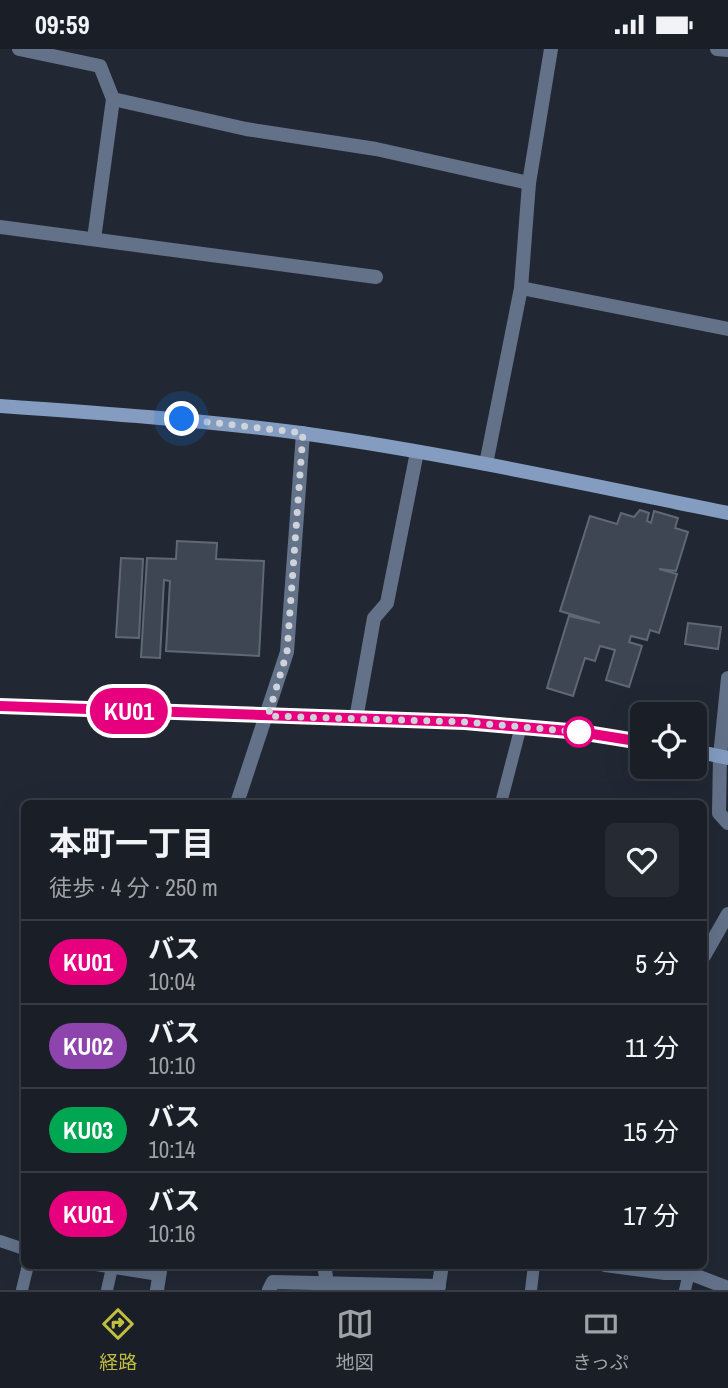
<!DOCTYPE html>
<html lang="ja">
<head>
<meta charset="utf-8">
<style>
	body { margin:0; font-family:"Archivo Narrow","Noto Sans JP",sans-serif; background:#262b33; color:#f1f3f6; height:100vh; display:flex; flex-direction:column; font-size:26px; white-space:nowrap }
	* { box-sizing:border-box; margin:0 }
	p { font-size:23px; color:#9fa2a7 }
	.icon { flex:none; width:38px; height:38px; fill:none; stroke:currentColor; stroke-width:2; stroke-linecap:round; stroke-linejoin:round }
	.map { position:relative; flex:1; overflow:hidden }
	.details { position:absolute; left:21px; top:751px; width:686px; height:469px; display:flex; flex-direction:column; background:#191e27; border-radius:10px; box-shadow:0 7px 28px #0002,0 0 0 2px #373c44 }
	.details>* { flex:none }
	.badge { padding:0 14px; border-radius:23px; font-size:24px; line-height:46px }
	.controls { position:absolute; left:630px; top:653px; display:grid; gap:14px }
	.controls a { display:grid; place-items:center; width:77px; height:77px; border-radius:10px; background:#191e27; box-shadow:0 7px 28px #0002,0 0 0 2px #373c44; font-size:35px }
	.you { position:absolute; width:35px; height:35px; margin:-18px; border:5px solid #fff; border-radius:50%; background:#1a73e8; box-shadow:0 0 0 10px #1a73e833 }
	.map>.badge { position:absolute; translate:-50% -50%; box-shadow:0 0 0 4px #fff }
	.round { display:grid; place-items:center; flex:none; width:74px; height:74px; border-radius:10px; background:#262b33 }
	.headline { display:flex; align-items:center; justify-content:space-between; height:119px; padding:0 28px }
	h1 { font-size:33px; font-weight:700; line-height:52px }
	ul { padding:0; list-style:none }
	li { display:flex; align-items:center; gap:21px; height:84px; padding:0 28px; border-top:2px solid #373c44 }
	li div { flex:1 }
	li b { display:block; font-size:26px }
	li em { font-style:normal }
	li .badge { min-width:77px; font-weight:700; text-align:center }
	.status { display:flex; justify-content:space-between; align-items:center; height:49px; padding:0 35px; background:#191e27; direction:ltr }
	.status svg { height:19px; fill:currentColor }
	.tab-bar { display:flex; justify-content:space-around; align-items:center; height:98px; border-top:2px solid #373c44; background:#191e27; font-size:19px; color:#9fa2a7 }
	.tab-bar a { display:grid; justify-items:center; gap:4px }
	.tab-bar .active { color:#c1be40 }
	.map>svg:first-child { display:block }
	.building { fill:#3e4653; stroke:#5f6875; stroke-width:2 }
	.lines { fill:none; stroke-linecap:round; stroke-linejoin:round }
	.lane { stroke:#637289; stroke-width:12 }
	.street { stroke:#637289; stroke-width:14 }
	.secondary { stroke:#839cc0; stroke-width:14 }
	.line-casing { stroke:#fff; stroke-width:16 }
	.line { stroke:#e6007e; stroke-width:10 }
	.walk { stroke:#ced3db; stroke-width:7; stroke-dasharray:0 12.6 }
	.stop-dot { fill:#fff; stroke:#e6007e; stroke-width:3.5 }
</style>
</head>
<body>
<div class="status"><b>09:59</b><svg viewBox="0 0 49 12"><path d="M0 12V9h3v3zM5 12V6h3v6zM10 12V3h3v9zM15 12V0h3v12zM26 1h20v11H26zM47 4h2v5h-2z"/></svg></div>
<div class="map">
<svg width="728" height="1241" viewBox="0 0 728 1241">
	<rect width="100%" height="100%" fill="#212834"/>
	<g class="building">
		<polygon points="640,461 649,464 647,472 651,474 654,462 678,469 675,479 688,483 676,522 659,520 677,525 659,584 650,581 647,591 631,587 629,593 642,597 629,638 606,631 615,601 600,597 595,612 585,609 573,647 547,639 569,567 600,574 560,562 590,467 617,475 621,464 634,468"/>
		<polygon points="177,492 217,494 216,510 264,512 259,607 166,602 170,532 164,531 160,609 141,608 147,509 176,510"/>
		<polygon points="121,509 143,510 139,589 116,588"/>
		<polygon points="688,574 721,578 718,600 685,595"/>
	</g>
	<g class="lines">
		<g class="lane">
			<polyline points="501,754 521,677"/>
			<polyline points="0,1192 24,1200"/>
			<polyline points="96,1216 159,1226"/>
			<polyline points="22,1241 28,1216"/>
			<polyline points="107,1241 112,1219"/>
			<polyline points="531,1241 534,1216"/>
			<polyline points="685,1241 689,1224"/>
		</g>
		<g class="street">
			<polyline points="19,0 100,17 113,50 94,190"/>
			<polyline points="717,0 728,1"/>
			<polyline points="113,50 246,80 376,100 529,134"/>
			<polyline points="0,178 376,228"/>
			<polyline points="521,239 728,280"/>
			<polyline points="486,415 521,239 529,134 551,0"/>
			<polyline points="728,629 720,707 719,764 728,774"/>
			<polyline points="356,670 374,569 387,554 417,403"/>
			<polyline points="237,754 287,603 303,384"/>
			<polyline points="704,907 728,865"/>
			<polyline points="324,1216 327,1234"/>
			<polyline points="605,1216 665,1224 689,1224 728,1239"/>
			<polyline points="157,1241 161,1216"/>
			<polyline points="269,1241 273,1233 439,1237"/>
			<polyline points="438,1241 442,1216"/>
		</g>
		<g class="secondary">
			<path d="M0 357C101 364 201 371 301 384 444 404 586 435 728 464"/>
			<polyline points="0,657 465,673 580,683 642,693"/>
			<polyline points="695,702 728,709"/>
		</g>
	</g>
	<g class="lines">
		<g class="line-casing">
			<polyline id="line" points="0,657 465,673 580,683 642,693"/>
		</g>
		<use href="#line" class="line"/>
		<polyline class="walk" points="182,370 303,384 287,603 268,667 465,673 579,683"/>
	</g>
	<circle class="stop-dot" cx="579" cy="683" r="14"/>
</svg>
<div class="controls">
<a><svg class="icon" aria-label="locate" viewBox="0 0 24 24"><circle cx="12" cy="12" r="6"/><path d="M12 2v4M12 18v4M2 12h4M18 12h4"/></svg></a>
</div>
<div class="you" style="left:182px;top:370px"></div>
<b class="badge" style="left:129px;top:662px;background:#e6007e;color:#fff">KU01</b>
<section class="details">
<div class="headline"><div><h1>本町一丁目</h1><p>徒歩 · 4 分 · 250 m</p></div><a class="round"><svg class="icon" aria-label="heart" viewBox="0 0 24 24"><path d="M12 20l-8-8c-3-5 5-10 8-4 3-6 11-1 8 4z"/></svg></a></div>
<ul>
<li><span class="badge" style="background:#e6007e;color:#fff">KU01</span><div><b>バス</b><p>10:04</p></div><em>5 分</em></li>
<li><span class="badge" style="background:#8e44ad;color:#fff">KU02</span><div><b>バス</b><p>10:10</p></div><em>11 分</em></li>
<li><span class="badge" style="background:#00a651;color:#fff">KU03</span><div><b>バス</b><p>10:14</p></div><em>15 分</em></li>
<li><span class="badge" style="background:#e6007e;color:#fff">KU01</span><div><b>バス</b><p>10:16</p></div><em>17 分</em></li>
</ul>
</section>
</div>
<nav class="tab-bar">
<a class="active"><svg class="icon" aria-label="directions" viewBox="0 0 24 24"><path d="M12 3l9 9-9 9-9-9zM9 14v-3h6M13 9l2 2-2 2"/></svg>経路</a>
<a><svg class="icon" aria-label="map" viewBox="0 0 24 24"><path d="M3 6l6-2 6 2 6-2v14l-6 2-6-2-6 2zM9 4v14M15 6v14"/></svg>地図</a>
<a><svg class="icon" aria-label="tickets" viewBox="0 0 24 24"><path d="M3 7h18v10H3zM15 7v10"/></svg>きっぷ</a>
</nav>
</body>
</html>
